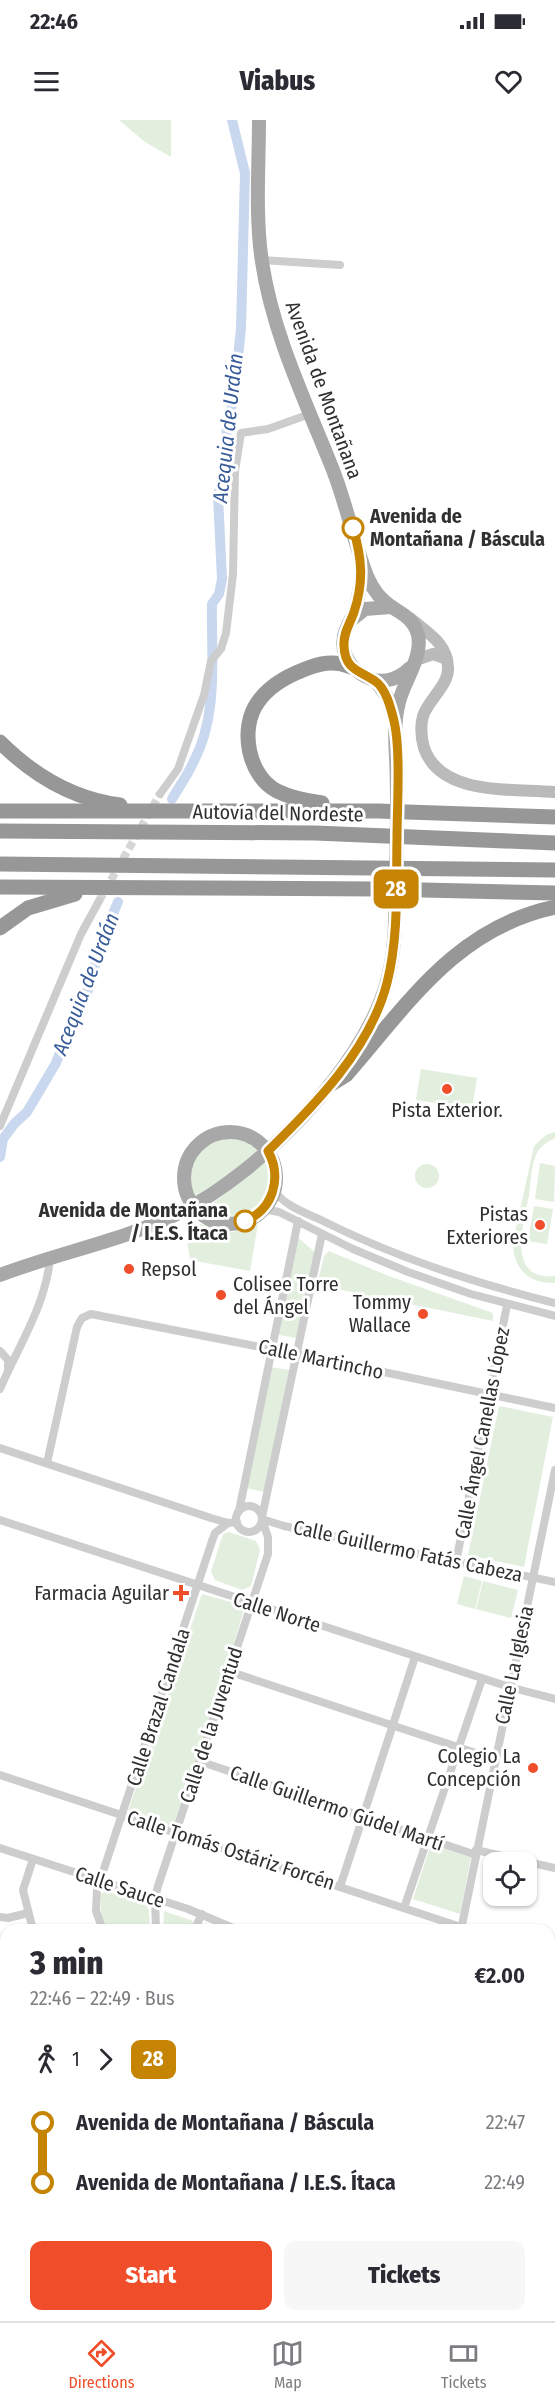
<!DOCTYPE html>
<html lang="en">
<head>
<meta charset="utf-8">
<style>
	body { margin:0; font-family:"Fira Sans Condensed",sans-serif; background:#f7f7f7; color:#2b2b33; height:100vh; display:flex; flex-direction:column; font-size:22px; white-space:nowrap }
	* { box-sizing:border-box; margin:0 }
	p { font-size:20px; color:#7c7c81 }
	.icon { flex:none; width:33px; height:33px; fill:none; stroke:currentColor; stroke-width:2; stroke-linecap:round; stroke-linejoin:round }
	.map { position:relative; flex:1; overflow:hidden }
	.drawer { position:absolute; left:0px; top:1804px; width:555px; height:398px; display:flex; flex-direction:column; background:#fff; border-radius:18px 18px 0 0; box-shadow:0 2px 4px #0004 }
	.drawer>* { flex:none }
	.badge { padding:0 12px; border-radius:9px; font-size:21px; line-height:39px }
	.buttons { position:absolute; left:483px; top:1732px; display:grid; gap:12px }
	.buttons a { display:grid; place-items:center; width:54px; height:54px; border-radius:12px; background:#fff; box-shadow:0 2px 4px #0004; font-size:30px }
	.map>.badge { position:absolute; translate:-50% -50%; box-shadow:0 0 0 3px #fff }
	.legs { display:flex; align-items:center; gap:9px; height:66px; padding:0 30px; font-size:20px }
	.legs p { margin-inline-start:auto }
	.head { display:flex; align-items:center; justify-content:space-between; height:102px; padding:0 30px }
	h1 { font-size:33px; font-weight:800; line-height:45px }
	.action { display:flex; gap:12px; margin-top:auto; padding:12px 30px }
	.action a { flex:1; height:69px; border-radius:12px; background:#f04d2a; color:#fff; font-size:24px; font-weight:800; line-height:69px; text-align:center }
	.action a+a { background:#f7f7f7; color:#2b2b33 }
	ul { padding:0 30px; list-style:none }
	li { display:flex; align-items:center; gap:21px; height:60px; font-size:22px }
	li i { display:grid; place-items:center; width:9px; height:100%; margin:0 8px; background:currentColor }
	li i::after { content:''; width:15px; height:15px; margin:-8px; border:4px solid; border-radius:50%; background:#fff }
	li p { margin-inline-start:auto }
	li:first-child i { background:linear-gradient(#0000 50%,currentColor 0) }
	li:last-child i { background:linear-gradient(currentColor 50%,#0000 0) }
	.status { display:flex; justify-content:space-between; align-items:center; height:42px; padding:0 30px; background:#fff; direction:ltr }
	.status svg { height:16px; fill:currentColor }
	header { display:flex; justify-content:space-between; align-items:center; height:78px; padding:0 30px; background:#fff; font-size:27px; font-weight:800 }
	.menu { display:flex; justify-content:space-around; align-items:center; height:84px; border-top:2px solid #e1e1e2; background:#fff; font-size:16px; color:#7c7c81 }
	.menu a { display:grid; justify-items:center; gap:3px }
	.menu .current { color:#f04d2a }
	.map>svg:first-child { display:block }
	.green { fill:#e2eede }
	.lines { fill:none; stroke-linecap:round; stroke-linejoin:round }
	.stream { stroke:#c9d7ef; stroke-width:3 }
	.canal { stroke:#c9d7ef; stroke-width:10 }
	.street-tunnel { stroke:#d6d6d6; stroke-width:8; stroke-dasharray:8 4; stroke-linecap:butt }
	.street { stroke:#cdcdcd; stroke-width:8 }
	.secondary { stroke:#bababa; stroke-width:12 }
	.primary { stroke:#a8a8a8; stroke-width:14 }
	.highway { stroke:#979797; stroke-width:15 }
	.line-1-casing { stroke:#fff; stroke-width:14 }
	.line-1 { stroke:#c58403; stroke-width:9 }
	.stop-1-dot { fill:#fff; stroke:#c58403; stroke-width:3 }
	.poi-dot { fill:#f04d2a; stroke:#fff; stroke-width:2 }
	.labels { text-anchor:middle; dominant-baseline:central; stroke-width:6; stroke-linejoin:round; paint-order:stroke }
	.street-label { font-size:20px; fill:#303030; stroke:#fff }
	.stop-label { font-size:20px; font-weight:bold; fill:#303030; stroke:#fff; text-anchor:start }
	.poi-label { font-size:20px; fill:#303030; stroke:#fff; text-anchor:end }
	.water-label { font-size:21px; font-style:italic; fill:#385b99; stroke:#fff }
</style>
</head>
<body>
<div class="status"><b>22:46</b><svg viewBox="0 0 49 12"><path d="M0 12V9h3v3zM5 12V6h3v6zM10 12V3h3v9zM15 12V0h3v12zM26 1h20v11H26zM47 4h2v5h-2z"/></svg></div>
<header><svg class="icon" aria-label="menu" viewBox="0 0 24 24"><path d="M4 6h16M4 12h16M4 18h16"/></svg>Viabus<svg class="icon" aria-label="heart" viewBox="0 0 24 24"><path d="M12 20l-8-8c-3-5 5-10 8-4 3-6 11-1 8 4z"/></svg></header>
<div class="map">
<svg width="555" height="2201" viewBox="0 0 555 2201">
	<rect width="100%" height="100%" fill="#fff"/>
	<g class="green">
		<polygon points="119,0 171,0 171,37 145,22"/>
		<polygon points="421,949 477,958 472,989 416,980"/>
		<path d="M555 1012V1018C548 1021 541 1026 537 1033 531 1044 531 1062 529 1075 524 1102 505 1161 555 1156V1163C528 1164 513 1148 513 1122L534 1026 546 1015Z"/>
		<path d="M229 1017 243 1019 257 1028V1031L228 1055 195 1076H191C181 1046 198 1020 229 1017Z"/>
		<path d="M265 1043C269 1047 270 1053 270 1060 268 1095 231 1107 203 1091Z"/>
		<polygon points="540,1043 555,1046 554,1082 535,1079"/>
		<circle cx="427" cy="1056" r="12"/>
		<polygon points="534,1086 553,1089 547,1124 528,1121"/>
		<polygon points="192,1102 233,1112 258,1104 250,1151 190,1140 186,1114"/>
		<polygon points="295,1115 317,1134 300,1219 275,1214"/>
		<polygon points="329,1131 386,1155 493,1193 493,1201 317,1165 324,1136"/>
		<polygon points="270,1247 289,1250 265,1372 246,1368"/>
		<polygon points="499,1286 553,1297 524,1447 468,1435"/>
		<polygon points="229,1412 256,1421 260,1430 251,1466 242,1470 215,1460 211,1451 223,1414"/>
		<polygon points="464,1456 482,1461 475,1489 457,1484"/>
		<polygon points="483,1461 518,1470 511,1498 476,1489"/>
		<polygon points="202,1474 245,1486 199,1641 174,1707 128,1691"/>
		<polygon points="431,1724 471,1738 460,1794 413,1779"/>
		<polygon points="106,1771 146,1785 149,1791 150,1810 108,1810 101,1794 101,1774"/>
		<polygon points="164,1791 193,1801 190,1810 163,1810"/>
	</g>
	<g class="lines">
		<g class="stream">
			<polyline points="549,2141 555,2142"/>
			<polyline points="0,2164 6,2163"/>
		</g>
		<g class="canal">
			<path d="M172 679C179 667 187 656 193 643 219 595 211 537 212 484L219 474 222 459 218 376 223 355 227 307 234 276 241 208 245 53 232 0"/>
			<polyline points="0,1037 3,1019 14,1004 27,992 56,943 70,906 88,870 104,814 118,782"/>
		</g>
		<polyline class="street-tunnel" points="99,781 160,674"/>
		<g class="street">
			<polyline points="262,140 340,145"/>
			<polyline points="160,674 178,649 204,575 211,541 221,529 226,513 233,454 235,351 241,313 268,309 310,294"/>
			<polyline points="0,1006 81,814 99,781"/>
			<path d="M274 1070C284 1086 306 1093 323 1101 397 1138 474 1163 555 1183"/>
			<polyline points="263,1089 279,1092 353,1129 408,1152 471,1174 555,1196"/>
			<polyline points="0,1231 8,1240 8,1251"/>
			<path d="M0 1269C18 1227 46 1185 50 1138"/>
			<polyline points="0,1328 211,1398 228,1403 237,1402"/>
			<polyline points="47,1343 77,1207 82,1198 91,1194 317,1238 555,1288"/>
			<circle cx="249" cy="1399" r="13"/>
			<polyline points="239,1391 298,1101"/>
			<polyline points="262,1397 322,1114"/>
			<polyline points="262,1399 284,1406 555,1462"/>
			<polyline points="0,1400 509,1567 555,1579"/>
			<polyline points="456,1442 507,1185"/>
			<polyline points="228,1551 494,1639"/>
			<polyline points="199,1641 476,1735"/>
			<polyline points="0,1655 461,1807"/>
			<polyline points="0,1728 188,1789 238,1810"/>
			<polyline points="476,1730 555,1748"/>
			<polyline points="340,1767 415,1537"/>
			<polyline points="404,1788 482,1559"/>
			<polyline points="0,1797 8,1798 28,1793"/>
			<polyline points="33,1810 23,1770 33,1739"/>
			<polyline points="103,1810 96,1791 97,1770 212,1421 215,1413 228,1403"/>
			<polyline points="156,1810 155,1778 158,1766 268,1434 268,1417 262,1400"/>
			<polyline points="194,1810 202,1794"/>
			<polyline points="461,1810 555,1350"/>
			<polyline points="0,1947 6,1958"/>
			<polyline points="0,2129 6,2127"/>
		</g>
		<g class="secondary">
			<path d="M411 499C428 513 448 524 448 548 449 565 428 580 423 596 420 607 421 617 424 628 441 677 514 668 555 672"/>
			<polyline points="416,540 433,534 447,539"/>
		</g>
		<g class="primary">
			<path d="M362 448C361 462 359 476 355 490 352 499 346 506 344 516 340 536 353 552 371 559 385 564 400 558 410 548"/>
			<polyline points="351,500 365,489 391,487"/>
			<polyline points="376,561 387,577 394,599"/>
			<circle cx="230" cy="1058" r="46"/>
			<path d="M0 1155C60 1132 123 1121 181 1092 258 1054 362 949 386 865 397 829 395 790 396 752 397 714 398 676 396 638 395 619 394 601 399 582 404 561 423 537 418 515 413 495 397 493 384 481 374 472 367 458 363 445 352 413 345 381 333 350 306 282 273 215 262 142 255 96 259 47 259 0"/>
			<polyline points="549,1974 555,1974"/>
			<polyline points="0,1982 6,1982"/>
		</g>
		<g class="highway">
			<path d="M0 622C33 655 73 679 120 685"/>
			<path d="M322 683C307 681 291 678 277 671 248 656 239 608 258 582 269 566 285 557 303 550 320 543 333 540 351 547"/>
			<polyline points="0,691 378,691 555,697"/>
			<polyline points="0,711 315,713 555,723"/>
			<polyline points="0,744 555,750"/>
			<polyline points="0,767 379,769 555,773"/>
			<polyline points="0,808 28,788 75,774"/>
			<path d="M330 965 346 955C408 884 456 808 555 787"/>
		</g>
	</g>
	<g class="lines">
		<g class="line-1-casing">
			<path id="line-1" d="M245 1101C274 1089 282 1057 268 1031 315 985 370 929 387 863 399 816 396 766 397 718 397 687 401 630 394 601 391 589 386 568 375 561 359 550 345 550 344 526 343 513 350 504 354 492 364 462 362 438 353 408"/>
		</g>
		<use href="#line-1" class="line-1"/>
	</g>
	<g class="stop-1-dot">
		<circle cx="353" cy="408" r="10"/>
		<circle cx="245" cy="1101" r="10"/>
	</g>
	<g class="poi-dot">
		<circle cx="447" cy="969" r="6"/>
		<circle cx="540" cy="1105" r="6"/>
		<circle cx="129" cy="1149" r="6"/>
		<circle cx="221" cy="1175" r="6"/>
		<circle cx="423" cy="1194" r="6"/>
		<path d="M178 1464h6v6h6v6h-6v6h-6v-6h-6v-6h6z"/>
		<circle cx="533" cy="1648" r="6"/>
	</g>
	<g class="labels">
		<g class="street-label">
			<text transform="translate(324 270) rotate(70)">Avenida de Montañana</text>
			<text transform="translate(278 693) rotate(1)">Autovía del Nordeste</text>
			<text transform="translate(321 1239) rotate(12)">Calle Martincho</text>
			<text transform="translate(482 1313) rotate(-79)">Calle Ángel Canellas López</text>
			<text transform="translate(408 1431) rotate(12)">Calle Guillermo Fatás Cabeza</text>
			<text transform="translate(277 1492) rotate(18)">Calle Norte</text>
			<text transform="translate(514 1545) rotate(-78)">Calle La Iglesia</text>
			<text transform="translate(158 1587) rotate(-72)">Calle Brazal Candala</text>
			<text transform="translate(211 1605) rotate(-72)">Calle de la Juventud</text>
			<text transform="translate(337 1688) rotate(19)">Calle Guillermo Gúdel Martí</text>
			<text transform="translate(231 1730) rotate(18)">Calle Tomás Ostáriz Forcén</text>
			<text transform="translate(120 1767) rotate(18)">Calle Sauce</text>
		</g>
		<g class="stop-label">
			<text x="370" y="396">Avenida de<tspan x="370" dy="23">Montañana / Báscula</tspan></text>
			<text x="228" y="1090" text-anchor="end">Avenida de Montañana<tspan x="228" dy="23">/ I.E.S. Ítaca</tspan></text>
		</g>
		<g class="poi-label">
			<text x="447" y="990" text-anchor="middle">Pista Exterior.</text>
			<text x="528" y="1094">Pistas<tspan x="528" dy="23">Exteriores</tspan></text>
			<text x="141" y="1149" text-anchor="start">Repsol</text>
			<text x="233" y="1164" text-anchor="start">Colisee Torre<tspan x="233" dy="23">del Ángel</tspan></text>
			<text x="411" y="1182">Tommy<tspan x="411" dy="23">Wallace</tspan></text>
			<text x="169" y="1473">Farmacia Aguilar</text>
			<text x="521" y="1636">Colegio La<tspan x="521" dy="23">Concepción</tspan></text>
		</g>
		<g class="water-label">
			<text transform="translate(228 308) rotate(-84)">Acequia de Urdán</text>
			<text transform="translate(86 864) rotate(-69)">Acequia de Urdán</text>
		</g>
	</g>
</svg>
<div class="buttons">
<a><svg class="icon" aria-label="locate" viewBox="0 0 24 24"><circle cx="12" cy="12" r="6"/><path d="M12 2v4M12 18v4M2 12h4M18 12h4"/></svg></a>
</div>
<b class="badge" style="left:396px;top:769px;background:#c58403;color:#fff">28</b>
<section class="drawer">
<div class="head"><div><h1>3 min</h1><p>22:46 – 22:49 · Bus</p></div><b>€2.00</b></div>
<div class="legs"><svg class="icon" aria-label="walk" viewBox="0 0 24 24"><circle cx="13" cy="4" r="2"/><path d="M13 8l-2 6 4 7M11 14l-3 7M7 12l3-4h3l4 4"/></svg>1<svg class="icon" aria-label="forward" viewBox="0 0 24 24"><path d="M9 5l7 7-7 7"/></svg><b class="badge" style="background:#c58403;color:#fff">28</b></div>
<ul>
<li><i style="color:#c58403"></i><b>Avenida de Montañana / Báscula</b><p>22:47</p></li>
<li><i style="color:#c58403"></i><b>Avenida de Montañana / I.E.S. Ítaca</b><p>22:49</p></li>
</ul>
<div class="action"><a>Start</a><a>Tickets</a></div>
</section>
</div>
<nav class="menu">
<a class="current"><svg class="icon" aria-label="directions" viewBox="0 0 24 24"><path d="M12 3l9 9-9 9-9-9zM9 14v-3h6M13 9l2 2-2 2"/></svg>Directions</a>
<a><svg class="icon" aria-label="map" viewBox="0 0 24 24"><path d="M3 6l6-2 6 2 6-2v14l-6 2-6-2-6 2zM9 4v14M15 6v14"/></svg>Map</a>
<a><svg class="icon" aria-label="tickets" viewBox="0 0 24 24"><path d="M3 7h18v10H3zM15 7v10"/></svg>Tickets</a>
</nav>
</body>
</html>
